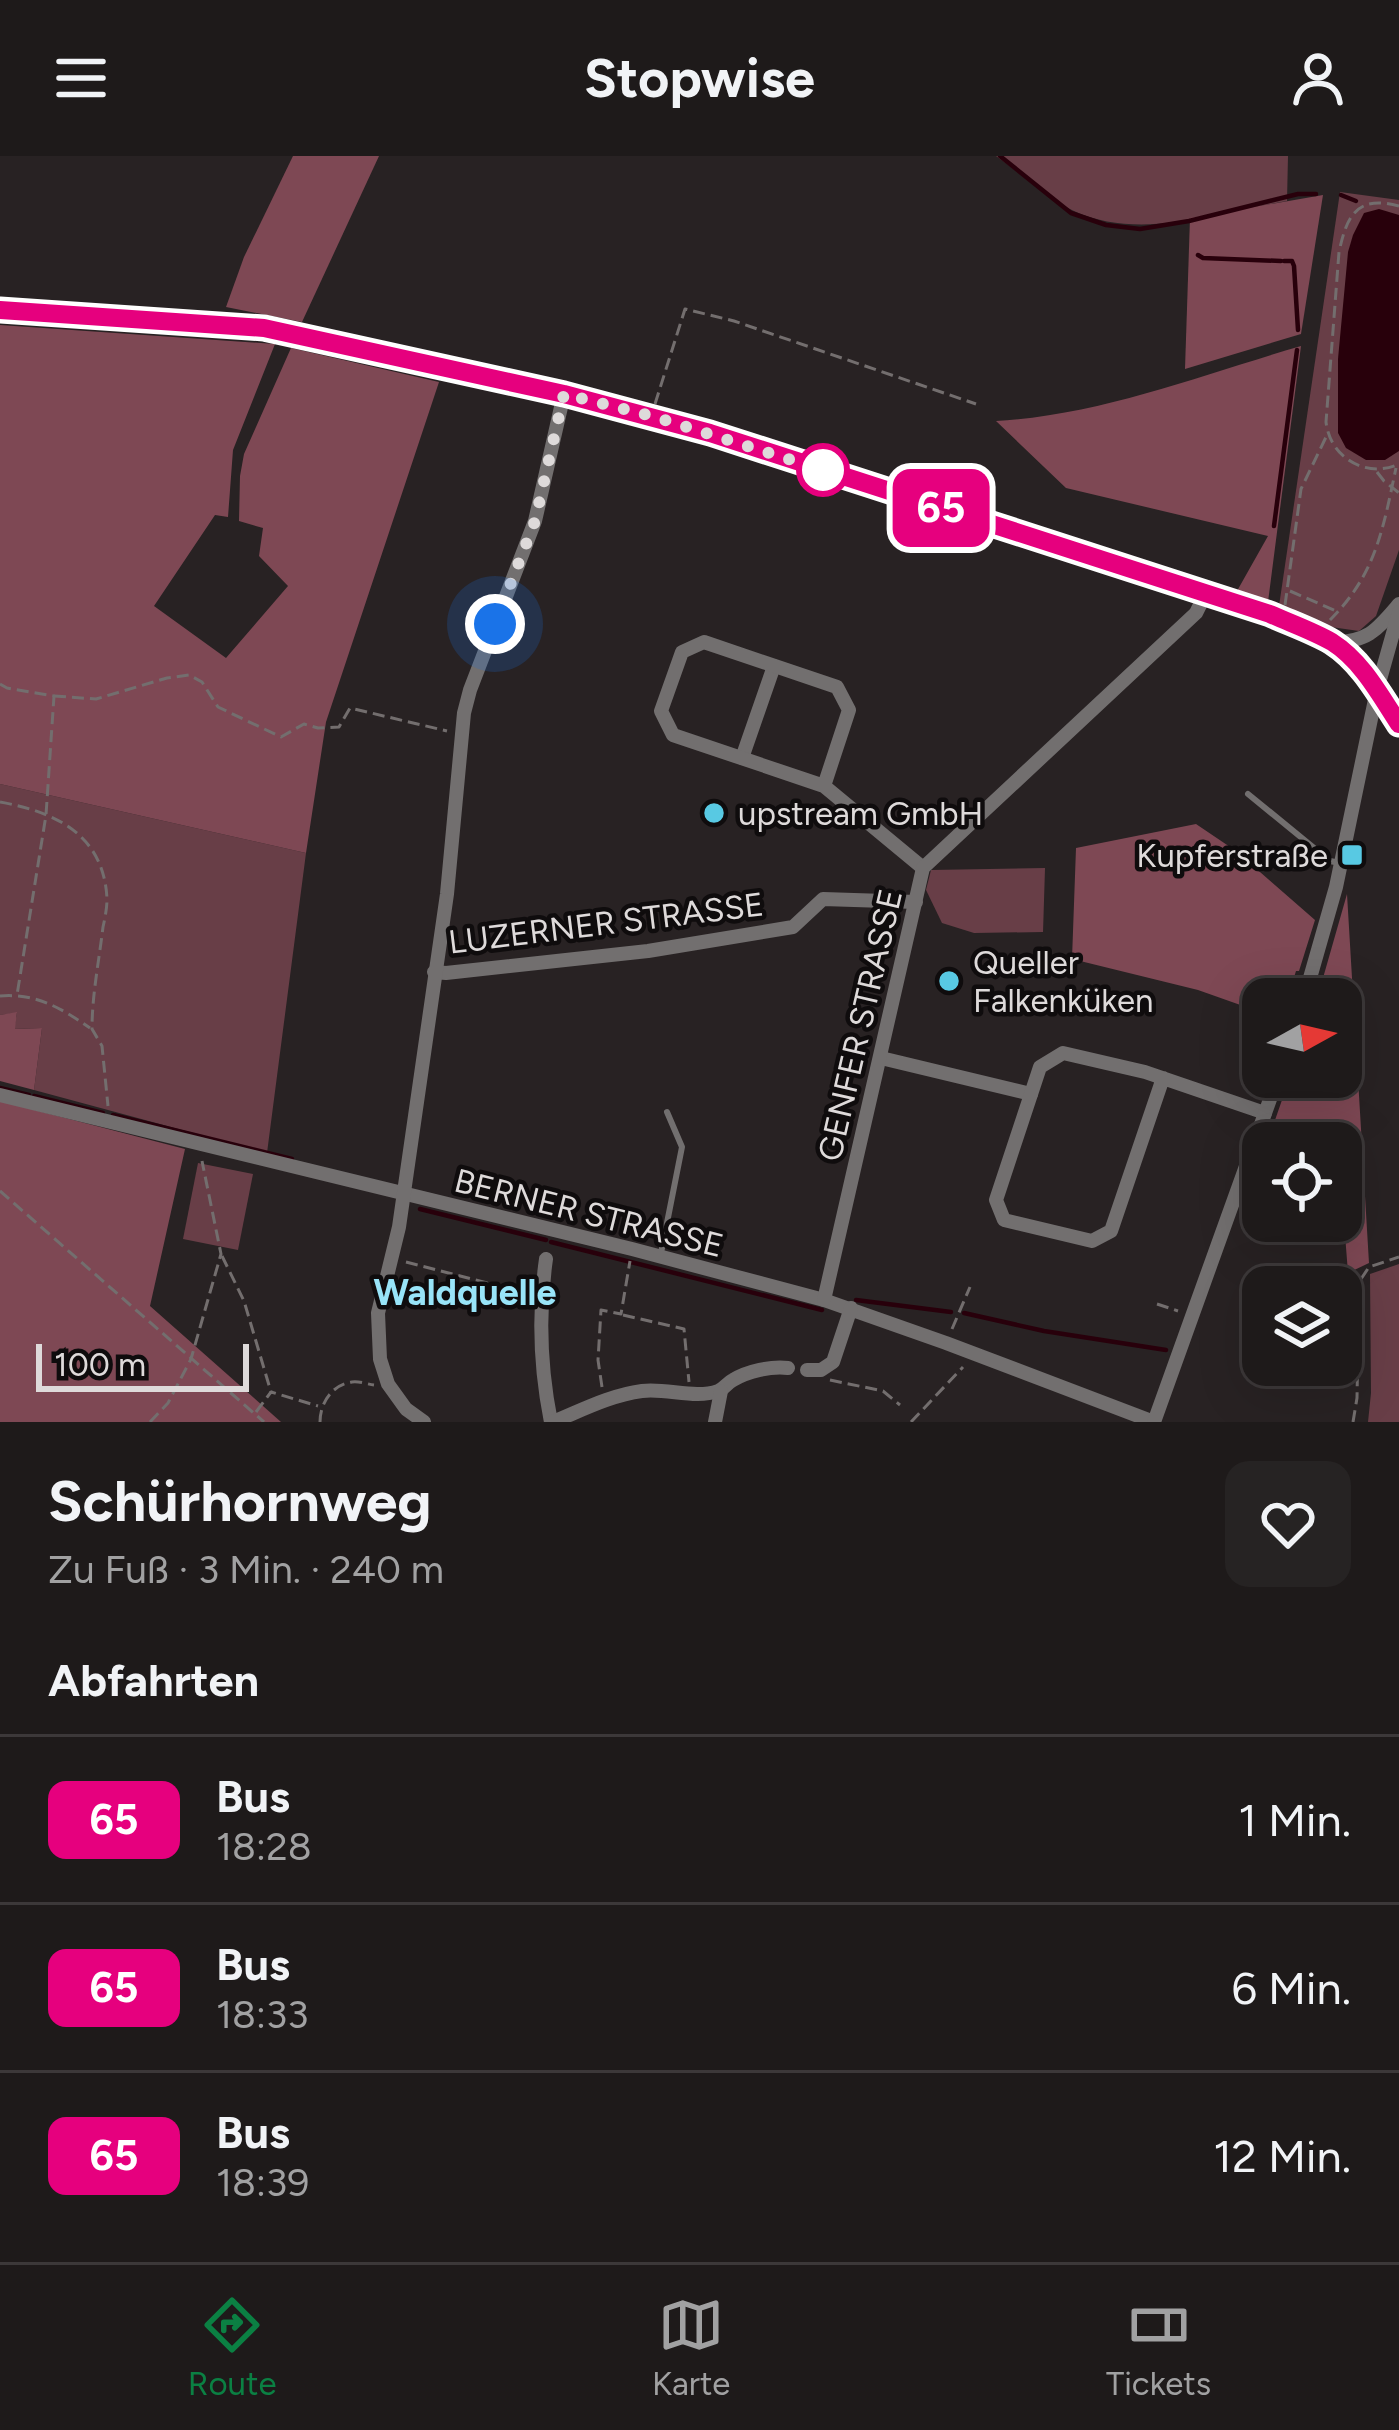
<!DOCTYPE html>
<html lang="de">
<head>
<meta charset="utf-8">
<style>
	body { margin:0; font-family:Figtree,sans-serif; background:#262323; color:#f1f3f6; height:100vh; display:flex; flex-direction:column; font-size:45px; white-space:nowrap }
	* { box-sizing:border-box; margin:0 }
	p { font-size:39px; color:#a1a1a2 }
	.icon { flex:none; width:66px; height:66px; fill:none; stroke:currentColor; stroke-width:2; stroke-linecap:round; stroke-linejoin:round }
	.map { position:relative; height:1266px; overflow:hidden }
	.details { display:flex; flex-direction:column; background:#1e1a1a; flex:1 }
	.details>* { flex:none }
	.badge { padding:0 24px; border-radius:18px; font-size:42px; line-height:78px }
	.needle { width:78px; rotate:82deg }
	.fabs { position:absolute; left:1242px; top:822px; display:grid; gap:24px }
	.fabs a { display:grid; place-items:center; width:120px; height:120px; border-radius:24px; background:#1e1a1a; box-shadow:0 12px 48px #0002,0 0 0 3px #3c3839; font-size:60px }
	.scale { position:absolute; left:36px; bottom:30px; width:213px; box-sizing:border-box; padding-left:12px; border:6px solid #dedada; border-top:0; font-size:33px; line-height:42px; white-space:nowrap; color:#dedada; -webkit-text-stroke:9px #0f0c0d; paint-order:stroke }
	.you { position:absolute; width:60px; height:60px; margin:-30px; border:9px solid #fff; border-radius:50%; background:#1a73e8; box-shadow:0 0 0 18px #1a73e833 }
	.map>.badge { position:absolute; translate:-50% -50%; box-shadow:0 0 0 6px #fff }
	h2 { padding:0 48px; font-size:45px; line-height:108px }
	.round { display:grid; place-items:center; flex:none; width:126px; height:126px; border-radius:24px; background:#262323 }
	.summary { display:flex; align-items:center; justify-content:space-between; height:204px; padding:0 48px }
	h1 { font-size:57px; font-weight:700; line-height:90px }
	ul { padding:0; list-style:none }
	li { display:flex; align-items:center; gap:36px; height:168px; padding:0 48px; border-top:3px solid #3c3839 }
	li div { flex:1 }
	li b { display:block; font-size:45px }
	li em { font-style:normal }
	li .badge { min-width:132px; font-weight:700; text-align:center }
	header { display:flex; justify-content:space-between; align-items:center; height:156px; padding:0 48px; background:#1e1a1a; font-size:54px; font-weight:700 }
	.tabs { display:flex; justify-content:space-around; align-items:center; height:168px; border-top:3px solid #3c3839; background:#1e1a1a; font-size:33px; color:#a1a1a2 }
	.tabs a { display:grid; justify-items:center; gap:6px }
	.tabs .selected { color:#0b8043 }
	.map>svg:first-child { display:block }
	.green { fill:#683e47 }
	.forest { fill:#7e4854 }
	.water { fill:#28000b }
	.lines { fill:none; stroke-linecap:round; stroke-linejoin:round }
	.stream { stroke:#28000b; stroke-width:4.5 }
	.path { stroke:#736e6e; stroke-width:3; stroke-dasharray:12 6; stroke-linecap:butt }
	.service { stroke:#726f6f; stroke-width:6 }
	.minor { stroke:#726f6f; stroke-width:14 }
	.tertiary { stroke:#726f6f; stroke-width:16 }
	.line-casing { stroke:#fff; stroke-width:27 }
	.line { stroke:#e6007e; stroke-width:18 }
	.walk { stroke:#dedada; stroke-width:12; stroke-dasharray:0 21.6 }
	.stop-dot { fill:#fff; stroke:#e6007e; stroke-width:6 }
	.poi-dot { fill:#58c9e3; stroke:#0f0c0d; stroke-width:4.5 }
	.labels { text-anchor:middle; dominant-baseline:central; stroke-width:9; stroke-linejoin:round; paint-order:stroke }
	.poi-label { font-size:33px; fill:#dedada; stroke:#0f0c0d; text-anchor:start }
	.street-label { font-size:33px; fill:#dedada; stroke:#0f0c0d }
	.neighbourhood-label { font-size:36px; font-weight:bold; fill:#98e4f8; stroke:#0f0c0d }
</style>
</head>
<body>
<header><svg class="icon" aria-label="menu" viewBox="0 0 24 24"><path d="M4 6h16M4 12h16M4 18h16"/></svg>Stopwise<svg class="icon" aria-label="person" viewBox="0 0 24 24"><circle cx="12" cy="8" r="4"/><path d="M4 21q1-7 8-7t8 7"/></svg></header>
<div class="map">
<svg width="1399" height="1266" viewBox="0 0 1399 1266">
	<rect width="100%" height="100%" fill="#282223"/>
	<g class="green">
		<path d="M996 0H1288L1287 45C1219 57 1139 85 1074 55 1050 44 1019 16 996 0Z"/>
		<polygon points="1340,36 1399,44 1399,394 1376,460 1359,475 1331,471 1279,450"/>
		<polygon points="0,628 306,697 267,997 34,934 42,872 14,873 17,857 0,859"/>
		<polygon points="1045,712 1043,776 974,777 942,767 926,734 931,714"/>
		<polygon points="198,1007 253,1018 238,1094 183,1083"/>
		<polygon points="1399,1108 1399,1266 1368,1266 1371,1237 1370,1118"/>
	</g>
	<g class="forest">
		<polygon points="293,0 379,0 302,166 226,151 244,101"/>
		<polygon points="1323,39 1301,178 1185,213 1190,62"/>
		<polygon points="0,169 275,188 233,294 228,361 215,359 154,450 226,502 288,430 259,400 263,372 239,365 240,320 244,298 291,192 439,226 326,566 306,697 0,628"/>
		<path d="M1301 190 1268 446 1237 435 1268 380 1066 332 996 265C1101 259 1201 219 1301 190Z"/>
		<polygon points="1196,668 1236,695 1315,764 1299,815 1296,815 1291,831 1294,832 1290,843 1263,843 1263,857 1198,834 1072,803 1076,692"/>
		<polygon points="1347,738 1369,1107 1348,1117 1341,1027 1341,987 1267,987 1290,921 1341,921 1341,843 1317,843"/>
		<polygon points="17,856 15,873 42,872 34,934 0,925 0,859"/>
		<polygon points="0,945 185,993 150,1150 281,1266 0,1266"/>
	</g>
	<polygon class="water" points="1379,53 1399,59 1399,295 1385,304 1366,304 1346,292 1338,277 1338,203 1348,96 1353,79 1364,57"/>
	<g class="lines">
		<g class="stream">
			<polyline points="1000,0 1071,57 1106,69 1140,73 1189,65 1298,38 1316,38"/>
			<polyline points="1341,39 1356,45"/>
			<polyline points="1198,99 1203,102 1281,105"/>
			<polyline points="1284,105 1292,105 1294,110 1298,174"/>
			<polyline points="1274,370 1297,194"/>
			<polyline points="0,932 29,939"/>
			<polyline points="34,940 103,957"/>
			<polyline points="113,959 292,1003"/>
			<polyline points="420,1053 546,1084"/>
			<polyline points="551,1086 822,1154"/>
			<polyline points="856,1144 951,1156"/>
			<polyline points="964,1157 1044,1175 1166,1194"/>
		</g>
		<g class="path">
			<path d="M1399 50C1357 39 1347 59 1339 96L1326 266C1330 302 1367 323 1399 308"/>
			<polyline points="655,248 685,153 734,165 976,248"/>
			<polyline points="1377,316 1384,325 1399,337"/>
			<polyline points="1290,435 1336,455"/>
			<polyline points="1285,449 1301,333 1327,279"/>
			<path d="M1330 464C1376 418 1383 373 1396 312"/>
			<polyline points="0,528 7,532 54,540 46,659 17,839"/>
			<polyline points="54,540 96,543 167,522 189,519 202,526 218,551 281,581 304,568 318,572 339,571 350,552 447,575"/>
			<path d="M0 646C56 656 104 679 107 743 107 752 105 762 103 771 99 805 92 839 92 873L102 890 108 950"/>
			<path d="M0 840C36 837 61 852 90 872"/>
			<polyline points="0,1035 264,1266"/>
			<polyline points="222,1100 244,1145 271,1236"/>
			<polyline points="406,1106 530,1138"/>
			<polyline points="1157,1148 1178,1155"/>
			<polyline points="623,1159 684,1173 689,1226"/>
			<polyline points="952,1173 970,1131"/>
			<polyline points="830,1224 883,1235 900,1249"/>
			<polyline points="602,1231 598,1204 601,1154 621,1158 630,1105"/>
			<polyline points="256,1256 271,1236 318,1250"/>
			<polyline points="150,1266 168,1247 191,1203 221,1098 202,1005"/>
			<path d="M320 1266C320 1248 331 1229 352 1226 359 1225 367 1228 374 1229"/>
			<polyline points="911,1266 963,1211"/>
			<polyline points="1353,1266 1357,1242 1359,1126 1369,1111 1399,1101"/>
		</g>
		<g class="service">
			<polyline points="1248,638 1330,705 1340,707"/>
			<polyline points="661,1097 682,991 667,956"/>
		</g>
		<g class="minor">
			<path d="M1332 487C1369 485 1376 475 1399 448"/>
			<polyline points="742,602 774,510"/>
			<polyline points="824,630 849,554 837,531 704,486 682,496 661,555 673,579 824,630 923,712"/>
			<polyline points="434,816 446,817 648,795 793,771 823,743 916,746"/>
			<polyline points="1304,843 1336,731 1377,534 1399,456"/>
			<polyline points="881,902 1031,938"/>
			<polyline points="1163,922 1111,1075 1092,1085 1004,1064 996,1044 1040,911 1063,897 1145,916 1265,957"/>
			<polyline points="0,939 632,1093 824,1144 946,1187 1154,1266"/>
			<path d="M546 1103C538 1159 540 1211 551 1266"/>
			<polyline points="824,1144 923,712 1196,457 1206,437"/>
			<polyline points="807,1214 821,1214 833,1206 851,1152"/>
			<polyline points="424,1266 406,1253 388,1228 380,1203 378,1157 399,1071 447,738 464,557 470,534 535,365 564,238"/>
			<path d="M553 1266C582 1254 611 1239 642 1235 667 1232 695 1243 718 1235 724 1233 727 1227 733 1224 748 1215 771 1210 788 1212"/>
			<polyline points="715,1266 721,1235"/>
			<polyline points="1154,1266 1278,921"/>
		</g>
		<path class="tertiary" d="M0 154 264 173 564 238 710 277 1270 458C1290 467 1313 475 1332 486 1362 505 1380 539 1399 568"/>
	</g>
	<g class="lines">
		<g class="line-casing">
			<path id="line" d="M0 154 264 172 564 238 710 277 1270 458C1290 467 1313 475 1332 486 1362 505 1380 539 1399 568"/>
		</g>
		<use href="#line" class="line"/>
		<polyline class="walk" points="495,468 535,365 564,238 652,260 823,314"/>
	</g>
	<circle class="stop-dot" cx="823" cy="314" r="24"/>
	<g class="poi-dot">
		<circle cx="714" cy="657" r="12"/>
		<rect x="1340" y="687" width="24" height="24" rx="6"/>
		<circle cx="949" cy="825" r="12"/>
	</g>
	<g class="labels">
		<g class="poi-label">
			<text x="738" y="657">upstream GmbH</text>
			<text x="1328" y="699" text-anchor="end">Kupferstraße</text>
			<text x="973" y="806">Queller<tspan x="973" dy="38">Falkenküken</tspan></text>
		</g>
		<g class="street-label">
			<text transform="translate(606 767) rotate(-7)">LUZERNER STRASSE</text>
			<text transform="translate(860 869) rotate(-77)">GENFER STRASSE</text>
			<text transform="translate(589 1057) rotate(14)">BERNER STRASSE</text>
		</g>
		<g class="neighbourhood-label">
			<text x="465" y="1136">Waldquelle</text>
		</g>
	</g>
</svg>
<div class="fabs">
<a><svg class="needle" viewBox="-14 -14 28 28"><path d="M0-13l5 13h-10z" fill="#e53935"/><path d="M0 13l5-13h-10z" fill="#a1a1a2"/></svg></a>
<a><svg class="icon" aria-label="locate" viewBox="0 0 24 24"><circle cx="12" cy="12" r="6"/><path d="M12 2v4M12 18v4M2 12h4M18 12h4"/></svg></a>
<a><svg class="icon" aria-label="layers" viewBox="0 0 24 24"><path d="M12 4l9 5-9 5-9-5zM3 14l9 5 9-5"/></svg></a>
</div>
<div class="scale">100 m</div>
<div class="you" style="left:495px;top:468px"></div>
<b class="badge" style="left:941px;top:352px;background:#e6007e;color:#fff">65</b>
</div>
<section class="details">
<div class="summary"><div><h1>Schürhornweg</h1><p>Zu Fuß · 3 Min. · 240 m</p></div><a class="round"><svg class="icon" aria-label="heart" viewBox="0 0 24 24"><path d="M12 20l-8-8c-3-5 5-10 8-4 3-6 11-1 8 4z"/></svg></a></div>
<h2>Abfahrten</h2>
<ul>
<li><span class="badge" style="background:#e6007e;color:#fff">65</span><div><b>Bus</b><p>18:28</p></div><em>1 Min.</em></li>
<li><span class="badge" style="background:#e6007e;color:#fff">65</span><div><b>Bus</b><p>18:33</p></div><em>6 Min.</em></li>
<li><span class="badge" style="background:#e6007e;color:#fff">65</span><div><b>Bus</b><p>18:39</p></div><em>12 Min.</em></li>
</ul>
</section>
<nav class="tabs">
<a class="selected"><svg class="icon" aria-label="directions" viewBox="0 0 24 24"><path d="M12 3l9 9-9 9-9-9zM9 14v-3h6M13 9l2 2-2 2"/></svg>Route</a>
<a><svg class="icon" aria-label="map" viewBox="0 0 24 24"><path d="M3 6l6-2 6 2 6-2v14l-6 2-6-2-6 2zM9 4v14M15 6v14"/></svg>Karte</a>
<a><svg class="icon" aria-label="tickets" viewBox="0 0 24 24"><path d="M3 7h18v10H3zM15 7v10"/></svg>Tickets</a>
</nav>
</body>
</html>
